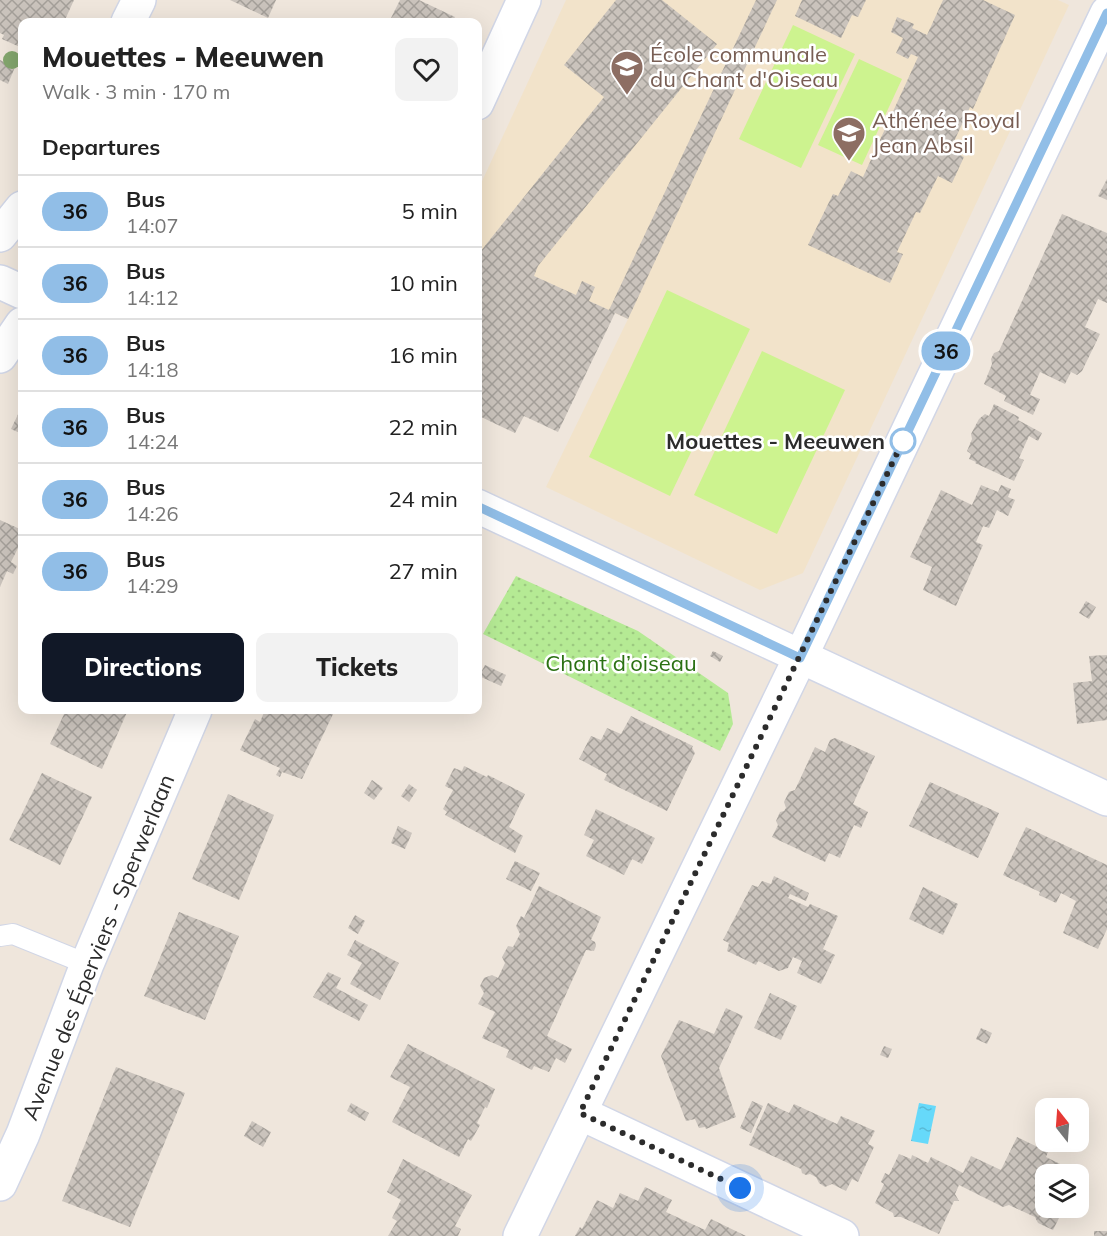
<!DOCTYPE html>
<html lang="en">
<head>
<meta charset="utf-8">
<style>
	body { margin:0; font-family:Mulish,sans-serif; background:#f2f2f2; color:#222; height:100vh; display:flex; flex-direction:column; font-size:22px; white-space:nowrap }
	* { box-sizing:border-box; margin:0 }
	p { font-size:20px; color:#767676 }
	.icon { flex:none; width:33px; height:33px; fill:none; stroke:currentColor; stroke-width:2; stroke-linecap:round; stroke-linejoin:round }
	.map { position:relative; flex:1; overflow:hidden }
	.drawer { position:absolute; left:18px; top:18px; width:464px; height:696px; display:flex; flex-direction:column; background:#fff; border-radius:12px; box-shadow:0 6px 24px #0002 }
	.drawer>* { flex:none }
	.badge { padding:0 12px; border-radius:20px; font-size:21px; line-height:39px }
	.needle { width:39px; rotate:343deg }
	.controls { position:absolute; left:1035px; top:1098px; display:grid; gap:12px }
	.controls a { display:grid; place-items:center; width:54px; height:54px; border-radius:12px; background:#fff; box-shadow:0 6px 24px #0002; font-size:30px }
	.you { position:absolute; width:30px; height:30px; margin:-15px; border:4px solid #fff; border-radius:50%; background:#1a73e8; box-shadow:0 0 0 9px #1a73e833 }
	.map>.badge { position:absolute; translate:-50% -50%; box-shadow:0 0 0 3px #fff }
	h2 { padding:0 24px; font-size:22px; line-height:54px }
	.round { display:grid; place-items:center; flex:none; width:63px; height:63px; border-radius:12px; background:#f2f2f2 }
	.overview { display:flex; align-items:center; justify-content:space-between; height:102px; padding:0 24px }
	h1 { font-size:28px; font-weight:800; line-height:45px }
	.action { display:flex; gap:12px; margin-top:auto; padding:12px 24px }
	.action a { flex:1; height:69px; border-radius:12px; background:#111827; color:#fff; font-size:24px; font-weight:800; line-height:69px; text-align:center }
	.action a+a { background:#f2f2f2; color:#222 }
	ul { padding:0; list-style:none }
	li { display:flex; align-items:center; gap:18px; height:72px; padding:0 24px; border-top:2px solid #e0e0e0 }
	li div { flex:1 }
	li b { display:block; font-size:22px }
	li em { font-style:normal }
	li .badge { min-width:66px; font-weight:700; text-align:center }
	.map>svg:first-child { display:block }
	.education { fill:#f2e3ca }
	.park { fill:url(#park-dots) }
	.pitch { fill:#cdf38f }
	.water { fill:url(#water-ripples) }
	.building { fill:url(#building-cross-hatch) }
	.lines { fill:none; stroke-linecap:round; stroke-linejoin:round }
	.lane-casing { stroke:#d1d6e6; stroke-width:22 }
	.street-casing { stroke:#d1d6e6; stroke-width:36 }
	.secondary-casing { stroke:#d1d6e6; stroke-width:36 }
	.lane { stroke:#fff; stroke-width:20 }
	.street { stroke:#fff; stroke-width:33 }
	.secondary { stroke:#fff; stroke-width:33 }
	.tree { fill:#83a66d }
	.line-casing { stroke:#fff; stroke-width:14 }
	.line { stroke:#91bee7; stroke-width:9 }
	.walk { stroke:#2c2c2c; stroke-width:6; stroke-dasharray:0 10.8 }
	.stop-dot { fill:#fff; stroke:#91bee7; stroke-width:3 }
	.labels { text-anchor:middle; dominant-baseline:central; stroke-width:5; stroke-linejoin:round; paint-order:stroke }
	.education-label { font-size:22px; fill:#785e54; stroke:#fff; text-anchor:start }
	.stop-label { font-size:22px; font-weight:bold; fill:#2c2c2c; stroke:#fff; text-anchor:end }
	.park-label { font-size:22px; fill:#2b7113; stroke:#fff }
	.street-label { font-size:22px; fill:#2c2c2c; stroke:#fff }
</style>
</head>
<body>
<div class="map">
<svg width="1107" height="1236" viewBox="0 0 1107 1236">
	<defs>
		<pattern id="park-dots" width="8" height="8" patternUnits="userSpaceOnUse" patternTransform="scale(1.5)"><rect width="8" height="8" fill="#b5ea94"/><path d="M2 2h.1M6 6h.1" fill="none" stroke="#9cc980" stroke-width="1.8" stroke-linecap="round"/></pattern>
		<pattern id="water-ripples" width="26" height="14" patternUnits="userSpaceOnUse" patternTransform="scale(1.5)"><rect width="26" height="14" fill="#66d9fa"/><path d="M2 4q2-2 4 0t4 0M15 11q2-2 4 0t4 0" fill="none" stroke="#59bad6"/></pattern>
		<pattern id="building-cross-hatch" width="8" height="8" patternUnits="userSpaceOnUse" patternTransform="scale(1.5)"><rect width="8" height="8" fill="#cac3bc"/><path d="M0 0l8 8M0 8l8-8" fill="none" stroke="#a49f99"/></pattern>
	</defs>
	<rect width="100%" height="100%" fill="#efe6dc"/>
	<polygon class="education" points="566,0 1058,0 1069,5 803,573 760,590 546,487 628,319 477,250 477,192"/>
	<polygon class="park" points="516,576 638,631 728,693 733,724 720,751 483,634"/>
	<g class="pitch">
		<polygon points="793,25 855,54 801,168 739,139"/>
		<polygon points="859,59 902,79 862,165 818,145"/>
		<polygon points="667,290 750,329 670,496 589,457"/>
		<polygon points="762,351 845,390 777,534 694,495"/>
	</g>
	<polygon class="water" points="919,1103 936,1106 928,1144 911,1141"/>
	<g class="building">
		<polygon points="0,0 74,0 64,22 22,22 22,48 2,39 4,35 0,33"/>
		<polygon points="230,0 276,0 268,18"/>
		<polygon points="400,0 419,0 455,17 452,22 389,22"/>
		<polygon points="616,0 662,0 717,44 538,266 534,276 576,295 582,281 595,287 589,301 609,310 756,0 777,0 628,319 615,313 558,432 524,416 515,433 477,415 477,259 480,252 604,97 564,65"/>
		<polygon points="802,0 866,0 858,17 852,15 841,38 795,16"/>
		<polygon points="943,0 983,0 1015,15 973,109 970,107 950,150 964,157 952,183 938,176 920,213 916,212 897,252 903,254 890,283 808,245 833,194 838,196 851,171 863,177 918,57 911,54 908,59 896,53 903,38 891,32 897,17 914,24 912,28 927,35"/>
		<polygon points="0,60 15,67 8,84 0,80"/>
		<polygon points="1107,179 1107,200 1098,196"/>
		<polygon points="1062,214 1107,233 1107,303 1098,299 1085,327 1100,334 1082,371 1077,375 1071,372 1065,384 1040,372 1030,395 1040,399 1033,415 1004,401 1006,396 984,384 992,364 991,359 994,353 999,351"/>
		<polygon points="994,404 1019,417 1018,420 1042,433 1038,441 1029,436 1019,458 1024,460 1014,481 975,463 976,462 969,459 971,454 967,451 972,439 971,434 979,419 985,414 989,416"/>
		<polygon points="22,406 22,434 11,429"/>
		<polygon points="981,485 998,492 1001,485 1011,489 1008,497 1015,500 1008,516 997,510 989,528 983,526 976,542 983,545 956,606 923,590 932,567 910,557 941,490 972,505"/>
		<polygon points="0,520 22,530 22,540 11,562 17,566 13,574 7,571 0,587"/>
		<polygon points="1086,601 1096,607 1089,619 1079,613"/>
		<polygon points="713,651 723,656 720,662 710,656"/>
		<polygon points="1107,655 1107,720 1077,724 1073,683 1092,681 1089,656"/>
		<polygon points="485,665 506,675 501,686 479,676"/>
		<polygon points="66,710 128,710 102,769 50,744"/>
		<polygon points="265,710 335,710 302,779 282,772 280,777 276,775 280,768 240,750 255,719 260,722"/>
		<polygon points="631,716 693,746 692,748 695,753 667,811 604,780 607,774 579,759 591,736 601,740 607,728 621,734"/>
		<polygon points="835,738 875,756 853,804 868,812 861,828 854,825 840,858 829,853 825,862 772,837 778,825 776,821 780,812 784,811 786,808 784,802 789,792 795,790 815,747 825,752 830,740"/>
		<polygon points="464,766 487,777 488,775 525,794 509,827 523,836 515,853 445,815 447,812 443,809 453,790 445,786 454,768 462,771"/>
		<polygon points="42,773 92,797 60,865 9,840"/>
		<polygon points="372,780 383,788 374,800 364,793"/>
		<polygon points="930,782 999,813 978,858 909,826"/>
		<polygon points="409,784 417,790 409,802 401,796"/>
		<polygon points="228,794 274,815 239,900 192,879"/>
		<polygon points="596,809 655,838 642,864 632,859 624,875 586,856 594,840 584,835"/>
		<polygon points="398,826 412,833 405,849 391,843"/>
		<polygon points="1026,827 1107,865 1107,929 1098,949 1063,933 1076,901 1061,893 1056,903 1039,895 1040,892 1003,875"/>
		<polygon points="515,861 540,873 531,891 506,879"/>
		<polygon points="774,876 809,893 806,901 790,894 788,898 808,907 810,904 838,916 823,949 835,955 821,984 797,973 802,961 793,957 788,968 779,971 758,961 756,965 727,951 729,943 723,940 752,885 758,887 762,881 771,884"/>
		<polygon points="539,886 601,917 591,940 595,942 596,946 594,951 586,950 547,1036 572,1049 565,1063 556,1058 549,1072 534,1066 532,1070 506,1057 509,1050 482,1038 495,1012 478,1004 484,993 480,986 484,978 492,975 498,978 505,963 502,957 508,946 513,947 520,934 516,926 521,916 524,918"/>
		<polygon points="923,887 958,904 943,935 909,919"/>
		<polygon points="179,912 239,936 205,1020 144,996"/>
		<polygon points="355,915 365,921 358,934 348,928"/>
		<polygon points="355,940 399,963 380,1000 350,984 362,963 347,955"/>
		<polygon points="328,972 341,978 336,988 368,1005 359,1021 313,997"/>
		<polygon points="770,993 797,1006 781,1040 754,1028"/>
		<polygon points="726,1008 743,1016 719,1068 736,1117 706,1129 705,1127 699,1128 695,1119 686,1121 661,1056 679,1020 714,1034"/>
		<polygon points="981,1028 992,1033 987,1044 976,1039"/>
		<polygon points="408,1044 495,1089 487,1108 485,1107 477,1123 480,1125 471,1141 468,1139 459,1157 392,1122 410,1087 390,1077"/>
		<polygon points="884,1046 892,1049 888,1058 880,1055"/>
		<polygon points="116,1067 185,1093 130,1227 62,1201"/>
		<polygon points="752,1101 763,1106 751,1133 740,1128"/>
		<polygon points="351,1103 369,1113 365,1121 347,1111"/>
		<polygon points="768,1103 789,1113 794,1104 837,1124 841,1116 875,1131 868,1144 874,1147 858,1182 852,1179 846,1191 832,1184 825,1187 819,1183 816,1177 810,1174 806,1175 802,1173 801,1169 749,1145"/>
		<polygon points="252,1121 271,1132 263,1147 244,1136"/>
		<polygon points="1017,1137 1048,1152 1046,1157 1080,1174 1046,1174 1046,1208 1064,1208 1053,1230 1038,1223 1035,1217 1009,1205 1003,1207 959,1185 955,1194 959,1201 954,1201 939,1234 901,1217 894,1217 893,1213 875,1203 884,1184 881,1182 885,1173 889,1175 899,1154 911,1159 912,1155 928,1163 931,1157 963,1173 971,1156 1001,1170"/>
		<polygon points="403,1159 472,1195 455,1226 461,1229 458,1236 388,1236 397,1221 392,1218 401,1200 387,1192"/>
		<polygon points="645,1187 672,1200 666,1212 705,1230 711,1219 746,1236 575,1236 580,1227 582,1229 597,1200 613,1208 620,1193 638,1201"/>
		<rect x="1094" y="1231" width="13" height="5"/>
	</g>
	<g class="lines">
		<g class="lane-casing">
			<polyline id="lane" points="0,936 13,934 87,964"/>
		</g>
		<g class="street-casing">
			<g id="street">
				<polyline points="128,22 139,0"/>
				<polyline points="477,103 524,0"/>
				<polyline points="0,235 22,208"/>
				<polyline points="0,282 22,292"/>
				<polyline points="0,356 22,324"/>
				<polyline points="477,506 1107,799"/>
				<polyline points="580,1113 842,1236"/>
				<polyline points="0,1184 23,1134 87,964 195,710"/>
			</g>
		</g>
		<g class="secondary-casing">
			<polyline id="secondary" points="520,1236 800,658 1107,13"/>
		</g>
		<use href="#lane" class="lane"/>
		<use href="#street" class="street"/>
		<use href="#secondary" class="secondary"/>
	</g>
	<circle class="tree" cx="12" cy="60" r="9"/>
	<g class="lines">
		<g class="line-casing">
			<polyline id="line" points="477,506 800,658 1107,13"/>
		</g>
		<use href="#line" class="line"/>
		<polyline class="walk" points="740,1188 580,1113 903,441"/>
	</g>
	<defs>
		<g id="school-pin" transform="scale(1.725)"><path d="M0 17L-7.5 6A9.5 9.5 0 1 1 7.5 6Z" fill="#8d6e63" stroke="#fff"/><path d="M0-5L7-2L0 1L-7-2ZM-4 1L0 2.5L4 1V4Q0 6-4 4Z" fill="#fff"/></g>
	</defs>
	<g fill-rule="evenodd">
		<use href="#school-pin" x="627" y="67"/>
		<use href="#school-pin" x="849" y="133"/>
	</g>
	<circle class="stop-dot" cx="903" cy="441" r="12"/>
	<g class="labels">
		<g class="education-label">
			<text x="650" y="54">École communale<tspan x="650" dy="25">du Chant d'Oiseau</tspan></text>
			<text x="872" y="120">Athénée Royal<tspan x="872" dy="25">Jean Absil</tspan></text>
		</g>
		<g class="stop-label">
			<text x="885" y="441">Mouettes - Meeuwen</text>
		</g>
		<g class="park-label">
			<text x="621" y="663">Chant d’oiseau</text>
		</g>
		<g class="street-label">
			<text transform="translate(98 947) rotate(-68)">Avenue des Éperviers - Sperwerlaan</text>
		</g>
	</g>
</svg>
<div class="controls">
<a><svg class="needle" viewBox="-14 -14 28 28"><path d="M0-13l5 13h-10z" fill="#e53935"/><path d="M0 13l5-13h-10z" fill="#767676"/></svg></a>
<a><svg class="icon" aria-label="layers" viewBox="0 0 24 24"><path d="M12 4l9 5-9 5-9-5zM3 14l9 5 9-5"/></svg></a>
</div>
<div class="you" style="left:740px;top:1188px"></div>
<b class="badge" style="left:946px;top:351px;background:#91bee7;color:#111">36</b>
<section class="drawer">
<div class="overview"><div><h1>Mouettes - Meeuwen</h1><p>Walk · 3 min · 170 m</p></div><a class="round"><svg class="icon" aria-label="heart" viewBox="0 0 24 24"><path d="M12 20l-8-8c-3-5 5-10 8-4 3-6 11-1 8 4z"/></svg></a></div>
<h2>Departures</h2>
<ul>
<li><span class="badge" style="background:#91bee7;color:#111">36</span><div><b>Bus</b><p>14:07</p></div><em>5 min</em></li>
<li><span class="badge" style="background:#91bee7;color:#111">36</span><div><b>Bus</b><p>14:12</p></div><em>10 min</em></li>
<li><span class="badge" style="background:#91bee7;color:#111">36</span><div><b>Bus</b><p>14:18</p></div><em>16 min</em></li>
<li><span class="badge" style="background:#91bee7;color:#111">36</span><div><b>Bus</b><p>14:24</p></div><em>22 min</em></li>
<li><span class="badge" style="background:#91bee7;color:#111">36</span><div><b>Bus</b><p>14:26</p></div><em>24 min</em></li>
<li><span class="badge" style="background:#91bee7;color:#111">36</span><div><b>Bus</b><p>14:29</p></div><em>27 min</em></li>
</ul>
<div class="action"><a>Directions</a><a>Tickets</a></div>
</section>
</div>
</body>
</html>
